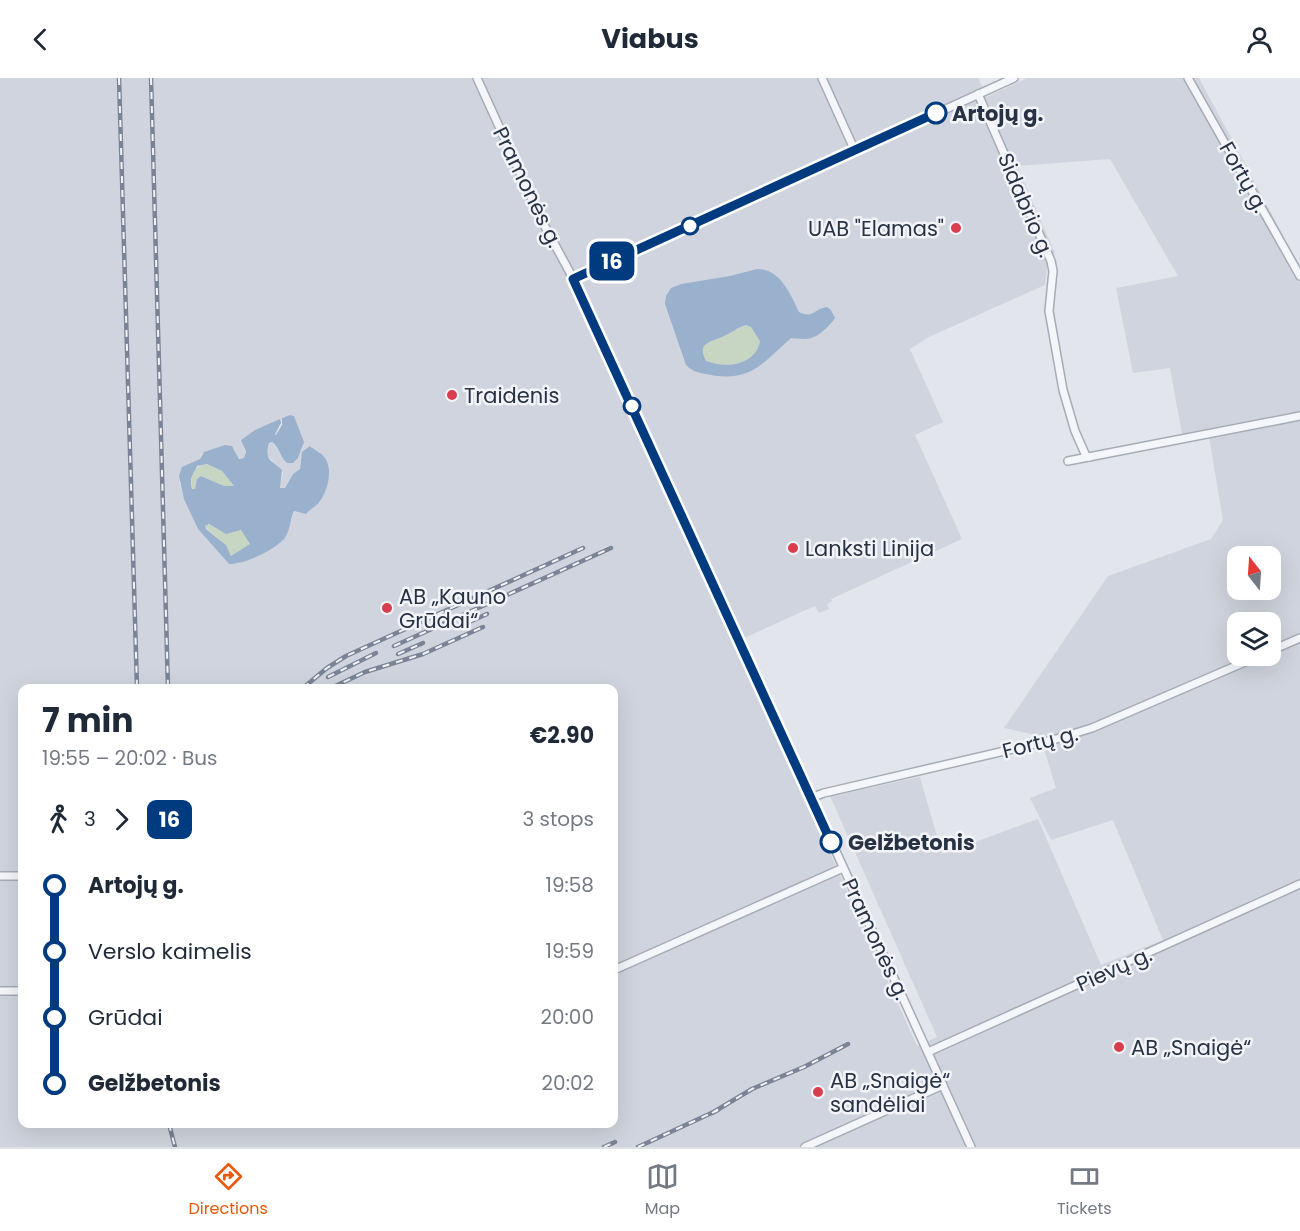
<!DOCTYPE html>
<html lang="en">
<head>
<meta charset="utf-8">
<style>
	body { margin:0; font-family:Poppins,sans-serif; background:#f2f2f3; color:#1f2937; height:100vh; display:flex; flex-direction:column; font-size:22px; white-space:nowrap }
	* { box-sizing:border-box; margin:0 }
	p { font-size:20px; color:#747a83 }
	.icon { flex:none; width:33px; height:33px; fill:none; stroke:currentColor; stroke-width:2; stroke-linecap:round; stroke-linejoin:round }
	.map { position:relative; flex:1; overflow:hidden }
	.sheet { position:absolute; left:18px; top:606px; width:600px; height:444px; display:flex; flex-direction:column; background:#fff; border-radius:12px; box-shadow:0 6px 24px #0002 }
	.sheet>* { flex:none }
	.badge { padding:0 12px; border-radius:9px; font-size:21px; line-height:39px }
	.needle { width:39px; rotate:343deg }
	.tools { position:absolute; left:1227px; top:468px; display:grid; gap:12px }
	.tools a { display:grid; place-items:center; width:54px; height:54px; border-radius:12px; background:#fff; box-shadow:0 6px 24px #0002; font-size:30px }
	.map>.badge { position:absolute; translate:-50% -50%; box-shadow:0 0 0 3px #fff }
	.legs { display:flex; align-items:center; gap:9px; height:66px; padding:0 24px; font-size:20px }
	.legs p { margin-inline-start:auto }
	.summary { display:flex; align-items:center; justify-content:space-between; height:102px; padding:0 24px }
	h1 { font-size:33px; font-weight:700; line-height:45px }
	ul { padding:0 24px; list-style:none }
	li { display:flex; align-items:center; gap:21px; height:66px; font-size:22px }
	li i { display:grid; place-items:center; width:9px; height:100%; margin:0 8px; background:currentColor }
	li i::after { content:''; width:15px; height:15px; margin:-8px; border:4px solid; border-radius:50%; background:#fff }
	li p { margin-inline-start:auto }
	li:first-child i { background:linear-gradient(#0000 50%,currentColor 0) }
	li:last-child i { background:linear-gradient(currentColor 50%,#0000 0) }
	header { display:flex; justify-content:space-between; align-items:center; height:78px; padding:0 24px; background:#fff; font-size:27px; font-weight:700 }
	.tabs { display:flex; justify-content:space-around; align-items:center; height:84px; border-top:2px solid #e0e1e3; background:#fff; font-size:16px; color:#747a83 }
	.tabs a { display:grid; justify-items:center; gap:3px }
	.tabs .selected { color:#ea580c }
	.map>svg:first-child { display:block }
	.built { fill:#d0d4de; fill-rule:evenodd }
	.green { fill:#c7d6c2 }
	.water { fill:#9ab1ce; fill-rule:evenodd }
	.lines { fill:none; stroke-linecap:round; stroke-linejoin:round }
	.minor-casing { stroke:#a6acb6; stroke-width:10 }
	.minor { stroke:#f5f6f9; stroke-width:7 }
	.rail-casing { stroke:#7a8496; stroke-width:4.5 }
	.rail { stroke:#f2f4f8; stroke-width:2; stroke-dasharray:7; stroke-linecap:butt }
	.line-1-casing { stroke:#fff; stroke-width:14 }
	.line-1 { stroke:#003b80; stroke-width:9 }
	.stop-1-dot { fill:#fff; stroke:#003b80; stroke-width:3 }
	.poi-dot { fill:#d93e4f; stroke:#f2f4f8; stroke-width:2 }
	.labels { text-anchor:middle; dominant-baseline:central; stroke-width:5; stroke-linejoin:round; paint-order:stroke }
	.stop-label { font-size:21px; font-weight:bold; fill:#283245; stroke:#f2f4f8; text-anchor:start }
	.street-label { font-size:21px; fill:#283245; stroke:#f2f4f8 }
	.poi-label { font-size:21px; fill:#283245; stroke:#f2f4f8; text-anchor:start }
</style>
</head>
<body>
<header><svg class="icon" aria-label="back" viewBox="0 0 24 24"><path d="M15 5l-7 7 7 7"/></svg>Viabus<svg class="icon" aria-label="person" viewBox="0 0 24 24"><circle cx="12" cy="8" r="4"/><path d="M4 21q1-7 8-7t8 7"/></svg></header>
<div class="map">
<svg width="1300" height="1069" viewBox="0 0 1300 1069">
	<rect width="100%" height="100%" fill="#e2e5eb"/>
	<path class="built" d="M0 0H978L987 19 1027 0H1199L1300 189V333L1182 356 1170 290 1133 295 1116 210 1178 198 1110 81 1017 88 1055 175 1047 190 1045 207 929 259 910 271 943 344 915 357 962 461 831 521 832 523 827 526 829 531 819 535 815 528 735 564 917 968 937 959 830 718 920 699 942 776 1038 741 1101 887 1163 862 1113 742 1051 762 1030 720 1056 710 1040 658 1004 650 1108 498 1211 461 1223 442 1209 359 1300 341V1069H0ZM294 338 303 362V368L298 380 272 364 269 365 267 377 283 395 280 407 281 411 285 410 293 396 300 391 301 379 310 368 324 379 329 396 323 417 299 435 294 433 293 435 291 444 279 465 253 480 229 486 198 451 179 404 200 381 201 376 234 370 238 380H244L246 377 243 369V361L281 345 275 356 276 357 283 339ZM1238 478H1270V512H1238ZM1238 544H1270V578H1238ZM22 610H614V1046H22Z"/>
	<g class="green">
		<path d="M746 247 751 249 760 263 755 277C741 287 722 289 706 283 696 264 711 264 724 258 732 255 738 249 746 247Z"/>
		<path d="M207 386 222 393 234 408H224L201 398 197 401 195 411H192C190 398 193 388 207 386Z"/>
		<path d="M211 447C221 455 229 455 242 452L250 463 249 468 231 478 226 467 205 449 206 447Z"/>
	</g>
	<g class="water">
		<path d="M757 191C780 190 791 217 799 234 814 241 813 231 827 229L831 232 835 240 833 243C818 259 814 263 791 260 764 284 751 304 711 297 701 295 694 295 686 287L665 226 666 218 671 210 681 206 730 198ZM746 247 751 249 760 263C756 287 726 291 706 283 696 264 712 264 724 258 732 255 737 249 746 247Z"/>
		<path d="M290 337 294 338 304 364 298 380 293 385H287C280 379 279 368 272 364L269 365C264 383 272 382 282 392L280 410H285L293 396 300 391 302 374 310 368C314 372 322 375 325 380 333 391 328 412 320 423 317 428 310 431 306 436L294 433 293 435C290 444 290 453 284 461 273 473 244 486 229 486L198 451 184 421 179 398 182 389 200 381 204 374 225 367 232 368 239 381 244 380 246 374 241 362 255 352 280 341 281 345 275 356 276 357 282 347V340ZM207 386 222 393 234 408H224L201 398 197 401 195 411H192C189 400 193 397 197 388ZM209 446 226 456 241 452 250 466 231 478 226 467 206 451 205 448Z"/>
	</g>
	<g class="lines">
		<g class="minor-casing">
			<g id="minor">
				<polyline points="477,0 542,143 581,215 971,1069"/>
				<polyline points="822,0 855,73"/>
				<polyline points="1188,0 1300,198"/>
				<polyline points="978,16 1051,183 1053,193 1049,233 1063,312 1075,353 1086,378 1090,379"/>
				<polyline points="573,201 1014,0"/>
				<polyline points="1068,383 1300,338"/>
				<polyline points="1270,573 1300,560"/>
				<polyline points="810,720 824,715 1056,661 1092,650 1259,578"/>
				<polyline points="0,798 22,798"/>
				<polyline points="614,892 843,790"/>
				<polyline points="0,913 22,913"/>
				<polyline points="928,974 1300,806"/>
				<polyline points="805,1069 943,1007"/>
			</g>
		</g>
		<use href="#minor" class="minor"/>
		<g class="rail-casing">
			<g id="rail">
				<polyline points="119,0 137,610"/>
				<polyline points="151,0 168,610"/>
				<polyline points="458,549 487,536"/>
				<polyline points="394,568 611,470"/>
				<polyline points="398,576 423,565"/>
				<polyline points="328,599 376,575"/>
				<polyline points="303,610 327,590 346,578 583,470"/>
				<polyline points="331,610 365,594 423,576 483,549"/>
				<polyline points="712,1035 752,1011 804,989 848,966"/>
				<polyline points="169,1046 175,1069"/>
				<polyline points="604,1069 615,1064"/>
				<polyline points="638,1069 718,1032"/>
			</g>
		</g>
		<use href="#rail" class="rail"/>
	</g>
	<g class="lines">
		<g class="line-1-casing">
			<polyline id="line-1" points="831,764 573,201 936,35"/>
		</g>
		<use href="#line-1" class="line-1"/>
	</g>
	<g class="stop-1-dot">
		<circle cx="936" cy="35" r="10"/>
		<circle cx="690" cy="148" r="8"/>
		<circle cx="632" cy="328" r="8"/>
		<circle cx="831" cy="764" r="10"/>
	</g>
	<g class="poi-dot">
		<circle cx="956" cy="150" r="6"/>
		<circle cx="452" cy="317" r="6"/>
		<circle cx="793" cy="470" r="6"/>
		<circle cx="387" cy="530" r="6"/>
		<circle cx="1119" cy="969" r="6"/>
		<circle cx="818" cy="1014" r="6"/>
	</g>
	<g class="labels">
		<g class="stop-label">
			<text x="952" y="35">Artojų g.</text>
			<text x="848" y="764">Gelžbetonis</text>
		</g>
		<g class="street-label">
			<text transform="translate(1244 99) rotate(61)">Fortų g.</text>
			<text transform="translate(528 109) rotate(64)">Pramonės g.</text>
			<text transform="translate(1026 127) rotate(67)">Sidabrio g.</text>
			<text transform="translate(1040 664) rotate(-14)">Fortų g.</text>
			<text transform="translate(876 861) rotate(65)">Pramonės g.</text>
			<text transform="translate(1114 891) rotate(-24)">Pievų g.</text>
		</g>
		<g class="poi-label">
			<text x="944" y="150" text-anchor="end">UAB "Elamas"</text>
			<text x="464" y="317">Traidenis</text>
			<text x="805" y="470">Lanksti Linija</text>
			<text x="399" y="518">AB „Kauno<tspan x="399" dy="24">Grūdai“</tspan></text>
			<text x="1131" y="969">AB „Snaigė“</text>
			<text x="830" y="1002">AB „Snaigė“<tspan x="830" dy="24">sandėliai</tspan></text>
		</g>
	</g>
</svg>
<div class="tools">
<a><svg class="needle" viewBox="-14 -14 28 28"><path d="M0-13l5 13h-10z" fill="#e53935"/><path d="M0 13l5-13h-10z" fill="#747a83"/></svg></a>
<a><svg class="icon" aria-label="layers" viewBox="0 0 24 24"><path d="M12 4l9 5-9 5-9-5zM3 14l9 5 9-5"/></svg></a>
</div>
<b class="badge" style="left:612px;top:183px;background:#003b80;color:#fff">16</b>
<section class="sheet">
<div class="summary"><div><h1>7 min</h1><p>19:55 – 20:02 · Bus</p></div><b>€2.90</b></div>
<div class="legs"><svg class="icon" aria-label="walk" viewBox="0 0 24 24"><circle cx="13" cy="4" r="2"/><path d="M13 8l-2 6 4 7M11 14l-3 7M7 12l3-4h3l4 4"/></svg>3<svg class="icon" aria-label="forward" viewBox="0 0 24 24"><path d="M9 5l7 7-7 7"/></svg><b class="badge" style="background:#003b80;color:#fff">16</b><p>3 stops</p></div>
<ul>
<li><i style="color:#003b80"></i><b>Artojų g.</b><p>19:58</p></li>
<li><i style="color:#003b80"></i><span>Verslo kaimelis</span><p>19:59</p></li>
<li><i style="color:#003b80"></i><span>Grūdai</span><p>20:00</p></li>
<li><i style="color:#003b80"></i><b>Gelžbetonis</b><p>20:02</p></li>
</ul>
</section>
</div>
<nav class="tabs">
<a class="selected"><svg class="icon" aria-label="directions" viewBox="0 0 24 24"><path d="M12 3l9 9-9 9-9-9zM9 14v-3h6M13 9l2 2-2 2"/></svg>Directions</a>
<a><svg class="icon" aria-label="map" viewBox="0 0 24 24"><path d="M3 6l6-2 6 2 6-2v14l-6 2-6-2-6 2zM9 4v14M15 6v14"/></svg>Map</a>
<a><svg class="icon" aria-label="tickets" viewBox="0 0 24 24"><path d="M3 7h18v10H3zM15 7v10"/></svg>Tickets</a>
</nav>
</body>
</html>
